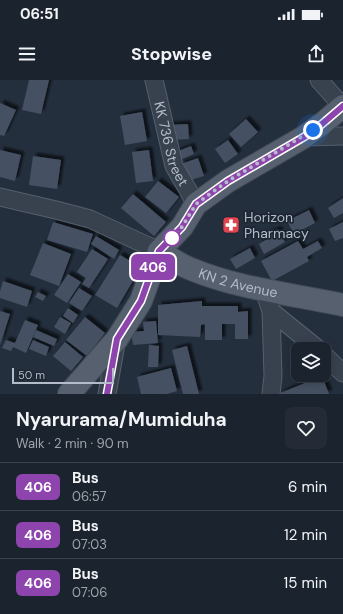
<!DOCTYPE html>
<html lang="en">
<head>
<meta charset="utf-8">
<style>
	body { margin:0; font-family:"DM Sans",sans-serif; background:#242b36; color:#f1f3f6; height:100vh; display:flex; flex-direction:column; font-size:15px; white-space:nowrap }
	* { box-sizing:border-box; margin:0 }
	p { font-size:13px; color:#a0a4aa }
	.icon { flex:none; width:22px; height:22px; fill:none; stroke:currentColor; stroke-width:2; stroke-linecap:round; stroke-linejoin:round }
	.map { position:relative; height:314px; overflow:hidden }
	.drawer { display:flex; flex-direction:column; background:#1b232e; flex:1 }
	.drawer>* { flex:none }
	.badge { padding:0 8px; border-radius:6px; font-size:14px; line-height:26px }
	.fabs { position:absolute; left:291px; top:262px; display:grid; gap:8px }
	.fabs a { display:grid; place-items:center; width:40px; height:40px; border-radius:8px; background:#1b232e; box-shadow:0 2px 10px #0003,0 0 0 1px #39404a; font-size:20px }
	.scale { position:absolute; left:12px; bottom:10px; width:102px; box-sizing:border-box; padding-left:4px; border:2px solid #b4bcc9; border-top:0; font-size:11px; line-height:14px; white-space:nowrap; color:#b4bcc9; -webkit-text-stroke:3px #1d2633; paint-order:stroke }
	.you { position:absolute; width:20px; height:20px; margin:-10px; border:3px solid #fff; border-radius:50%; background:#1a73e8; box-shadow:0 0 0 6px #1a73e833 }
	.map>.badge { position:absolute; translate:-50% -50%; box-shadow:0 0 0 2px #fff }
	.round { display:grid; place-items:center; flex:none; width:42px; height:42px; border-radius:8px; background:#242b36 }
	.headline { display:flex; align-items:center; justify-content:space-between; height:68px; padding:0 16px }
	h1 { font-size:19px; font-weight:700; line-height:30px }
	ul { padding:0; list-style:none }
	li { display:flex; align-items:center; gap:12px; height:48px; padding:0 16px; border-top:1px solid #39404a }
	li div { flex:1 }
	li b { display:block; font-size:15px }
	li em { font-style:normal }
	li .badge { min-width:44px; font-weight:700; text-align:center }
	.status { display:flex; justify-content:space-between; align-items:center; height:28px; padding:0 20px; background:#1b232e; direction:ltr }
	.status svg { height:11px; fill:currentColor }
	header { display:flex; justify-content:space-between; align-items:center; height:52px; padding:0 16px; background:#1b232e; font-size:18px; font-weight:700 }
	.map>svg:first-child { display:block }
	.building { fill:#455162; filter:url(#shadow) }
	.lines { fill:none; stroke-linecap:round; stroke-linejoin:round }
	.minor-casing { stroke:#565f6c; stroke-width:19 }
	.major-casing { stroke:#414a57; stroke-width:24 }
	.minor { stroke:#38414e; stroke-width:17 }
	.major { stroke:#56606e; stroke-width:22 }
	.line-casing { stroke:#fff; stroke-width:9 }
	.line { stroke:#8e44ad; stroke-width:6 }
	.walk { stroke:#b4bcc9; stroke-width:4; stroke-dasharray:0 7.2 }
	.stop-dot { fill:#fff; stroke:#8e44ad; stroke-width:2 }
	.labels { text-anchor:middle; dominant-baseline:central; stroke-width:3.5; stroke-linejoin:round; paint-order:stroke }
	.street-label { font-size:14px; fill:#b4bcc9; stroke:#1d2633 }
	.poi-label { font-size:14px; fill:#b4bcc9; stroke:#1d2633; text-anchor:start }
</style>
</head>
<body>
<div class="status"><b>06:51</b><svg viewBox="0 0 49 12"><path d="M0 12V9h3v3zM5 12V6h3v6zM10 12V3h3v9zM15 12V0h3v12zM26 1h20v11H26zM47 4h2v5h-2z"/></svg></div>
<header><svg class="icon" aria-label="menu" viewBox="0 0 24 24"><path d="M4 6h16M4 12h16M4 18h16"/></svg>Stopwise<svg class="icon" aria-label="share" viewBox="0 0 24 24"><path d="M12 15V3M7 8l5-5 5 5M5 13v7h14v-7"/></svg></header>
<div class="map">
<svg width="343" height="314" viewBox="0 0 343 314">
	<defs>
		<filter id="shadow"><feDropShadow dx="3.5" dy="-3.5" stdDeviation="1" flood-color="#0009"/></filter>
	</defs>
	<rect width="100%" height="100%" fill="#242f3e"/>
	<g class="building">
		<polygon points="29,0 49,0 41,34 22,30"/>
		<polygon points="0,23 16,30 4,56 0,55"/>
		<polygon points="142,32 147,61 125,65 120,36"/>
		<polygon points="246,39 258,52 241,67 229,54"/>
		<polygon points="188,44 189,59 169,60 168,45"/>
		<polygon points="228,60 238,74 225,83 215,69"/>
		<polygon points="191,66 194,74 177,81 173,73"/>
		<polygon points="0,70 21,75 15,101 0,97"/>
		<polygon points="149,70 153,101 136,103 132,72"/>
		<polygon points="33,76 61,80 57,109 29,105"/>
		<polygon points="198,78 204,96 187,101 181,84"/>
		<polygon points="158,101 179,117 166,133 145,117"/>
		<polygon points="133,114 166,142 154,156 121,128"/>
		<polygon points="343,118 343,133 334,138 328,128"/>
		<polygon points="309,130 315,143 294,154 287,141"/>
		<polygon points="53,142 93,154 87,172 47,160"/>
		<polygon points="343,142 343,158 335,161 329,149"/>
		<polygon points="278,149 285,162 264,174 259,164 269,158 267,154"/>
		<polygon points="96,156 119,170 114,179 91,164"/>
		<polygon points="298,161 303,169 318,161 322,168 307,177 309,181 272,201 261,181"/>
		<polygon points="43,163 71,174 59,206 30,195"/>
		<polygon points="250,168 255,178 236,189 230,179"/>
		<polygon points="92,169 108,179 89,208 82,204 86,198 77,192"/>
		<polygon points="120,175 141,187 117,228 95,215"/>
		<polygon points="68,194 81,202 67,223 54,215"/>
		<polygon points="3,201 32,211 27,227 0,218 0,211"/>
		<polygon points="79,208 92,216 82,231 69,223"/>
		<polygon points="38,212 46,216 43,221 35,217"/>
		<polygon points="202,221 202,226 238,226 238,232 248,231 248,259 235,259 235,244 222,244 222,260 205,260 205,244 201,245 200,257 158,255 158,225"/>
		<polygon points="68,228 78,235 73,243 63,236"/>
		<polygon points="0,231 10,234 0,265"/>
		<polygon points="60,237 71,243 65,254 54,247"/>
		<polygon points="85,237 105,253 87,276 66,260"/>
		<polygon points="25,240 38,245 26,273 13,267 11,271 2,268 6,260 15,263"/>
		<polygon points="156,241 158,263 133,265 131,252 144,251 143,242"/>
		<polygon points="36,250 57,259 54,266 33,257"/>
		<polygon points="33,260 49,267 46,276 29,269"/>
		<polygon points="65,262 83,277 71,291 53,276"/>
		<polygon points="149,265 159,266 158,287 148,287"/>
		<polygon points="187,266 199,314 183,314 172,270"/>
		<polygon points="171,288 177,311 167,314 141,314 137,297"/>
		<polygon points="322,296 329,314 278,314"/>
	</g>
	<g class="lines">
		<g class="minor-casing">
			<g id="minor">
				<path id="s1" d="M154 0 174 86 196 124"/>
				<polyline points="319,0 342,26"/>
				<polyline points="304,57 343,56"/>
				<polyline points="0,117 56,130 90,139 159,171"/>
				<polyline points="264,210 271,231 273,296 271,314"/>
				<polyline points="271,231 318,269"/>
				<polyline points="324,275 343,293"/>
				<polyline points="107,314 117,259"/>
			</g>
		</g>
		<g class="major-casing">
			<g id="major">
				<path id="s2" d="M159 171C169 177 180 185 191 189 239 209 292 214 343 225"/>
				<polyline points="69,314 117,259 141,221 159,171 182,147 196,124 228,101 304,57 322,44 343,26"/>
			</g>
		</g>
		<use href="#minor" class="minor"/>
		<use href="#major" class="major"/>
	</g>
	<g class="lines">
		<g class="line-casing">
			<polyline id="line" points="107,314 117,259 141,221 159,171 182,147 196,124 228,101 304,57 322,44 343,26"/>
		</g>
		<use href="#line" class="line"/>
		<polyline class="walk" points="172,158 182,147 196,124 228,101 313,50"/>
	</g>
	<defs>
		<g id="pharmacy-square" transform="scale(0.9)"><rect x="-9" y="-9" width="18" height="18" rx="4" fill="#e0444e" stroke="#1d2633"/><path d="M-2-6h4v4h4v4h-4v4h-4v-4h-4v-4h4Z" fill="#fff"/></g>
	</defs>
	<g fill-rule="evenodd">
		<use href="#pharmacy-square" x="231" y="145"/>
	</g>
	<circle class="stop-dot" cx="172" cy="158" r="8"/>
	<g class="labels">
		<g class="street-label">
			<text stroke="none"><textPath href="#s1" startOffset="66">KK 736 Street</textPath></text>
			<text stroke="none"><textPath href="#s2" startOffset="86">KN 2 Avenue</textPath></text>
		</g>
		<g class="poi-label">
			<text x="244" y="137">Horizon<tspan x="244" dy="16">Pharmacy</tspan></text>
		</g>
	</g>
</svg>
<div class="fabs">
<a><svg class="icon" aria-label="layers" viewBox="0 0 24 24"><path d="M12 4l9 5-9 5-9-5zM3 14l9 5 9-5"/></svg></a>
</div>
<div class="scale">50 m</div>
<div class="you" style="left:313px;top:50px"></div>
<b class="badge" style="left:153px;top:187px;background:#8e44ad;color:#fff">406</b>
</div>
<section class="drawer">
<div class="headline"><div><h1>Nyarurama/Mumiduha</h1><p>Walk · 2 min · 90 m</p></div><a class="round"><svg class="icon" aria-label="heart" viewBox="0 0 24 24"><path d="M12 20l-8-8c-3-5 5-10 8-4 3-6 11-1 8 4z"/></svg></a></div>
<ul>
<li><span class="badge" style="background:#8e44ad;color:#fff">406</span><div><b>Bus</b><p>06:57</p></div><em>6 min</em></li>
<li><span class="badge" style="background:#8e44ad;color:#fff">406</span><div><b>Bus</b><p>07:03</p></div><em>12 min</em></li>
<li><span class="badge" style="background:#8e44ad;color:#fff">406</span><div><b>Bus</b><p>07:06</p></div><em>15 min</em></li>
</ul>
</section>
</body>
</html>
